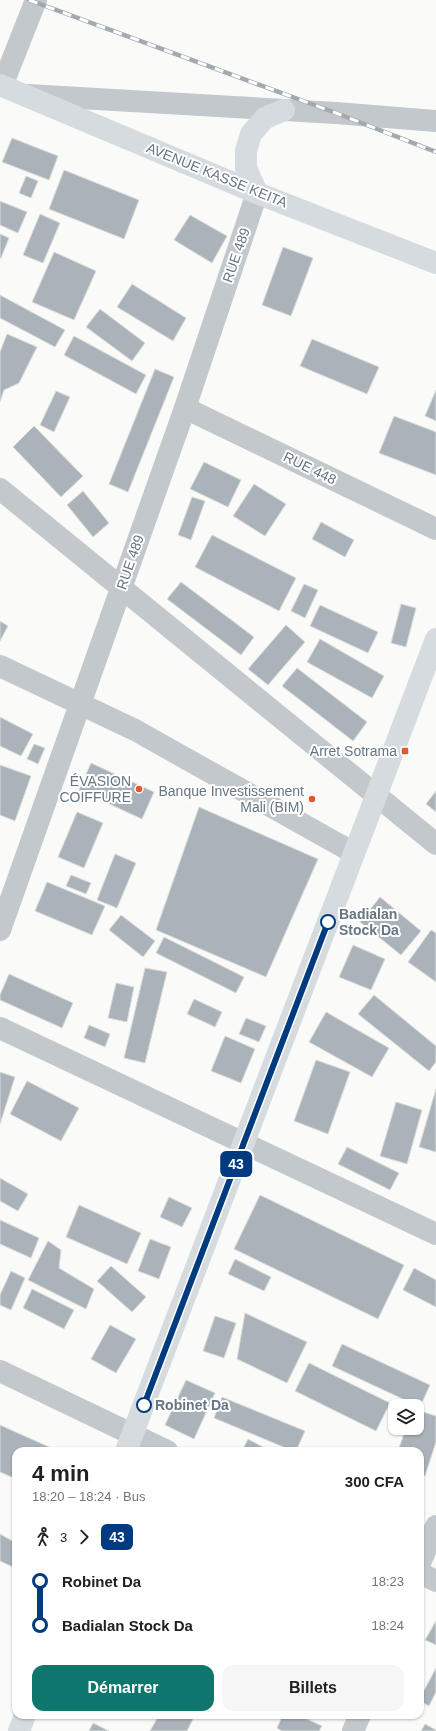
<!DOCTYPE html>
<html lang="fr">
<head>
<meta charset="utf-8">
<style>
	body { margin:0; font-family:Helvetica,sans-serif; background:#f6f6f6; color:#202124; height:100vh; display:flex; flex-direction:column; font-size:15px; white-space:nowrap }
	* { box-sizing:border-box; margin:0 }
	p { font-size:13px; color:#757577 }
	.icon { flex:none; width:22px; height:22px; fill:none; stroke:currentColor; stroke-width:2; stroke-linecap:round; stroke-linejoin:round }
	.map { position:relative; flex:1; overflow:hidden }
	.side { position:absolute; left:12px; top:1447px; width:412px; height:272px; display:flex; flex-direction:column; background:#fff; border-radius:12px; box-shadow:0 1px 3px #0004 }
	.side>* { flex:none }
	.badge { padding:0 8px; border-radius:6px; font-size:14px; line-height:26px }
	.controls { position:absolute; left:388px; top:1399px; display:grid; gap:8px }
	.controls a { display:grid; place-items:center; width:36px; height:36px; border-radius:8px; background:#fff; box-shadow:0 1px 3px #0004; font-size:20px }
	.map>.badge { position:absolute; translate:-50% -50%; box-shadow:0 0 0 2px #fff }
	.legs { display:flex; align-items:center; gap:6px; height:44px; padding:0 20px; font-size:13px }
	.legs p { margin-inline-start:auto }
	.headline { display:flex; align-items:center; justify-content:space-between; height:68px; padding:0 20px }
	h1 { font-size:22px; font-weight:600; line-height:30px }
	.primary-button { display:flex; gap:8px; margin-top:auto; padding:8px 20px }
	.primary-button a { flex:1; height:46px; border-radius:12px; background:#0f766e; color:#fff; font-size:16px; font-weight:600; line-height:46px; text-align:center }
	.primary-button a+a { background:#f6f6f6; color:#202124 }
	ul { padding:0 20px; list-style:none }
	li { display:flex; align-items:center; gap:14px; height:44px; font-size:15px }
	li i { display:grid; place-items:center; width:6px; height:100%; margin:0 5px; background:currentColor }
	li i::after { content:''; width:10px; height:10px; margin:-5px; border:3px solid; border-radius:50%; background:#fff }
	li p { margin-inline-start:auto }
	li:first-child i { background:linear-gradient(#0000 50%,currentColor 0) }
	li:last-child i { background:linear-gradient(currentColor 50%,#0000 0) }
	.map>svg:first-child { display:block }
	.building { fill:#aab3b9; stroke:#dcdcda }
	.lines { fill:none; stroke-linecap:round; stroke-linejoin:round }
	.minor { stroke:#c3c8cc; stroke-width:22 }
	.major { stroke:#d6dbdf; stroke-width:22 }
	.rail-casing { stroke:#a2aab0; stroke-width:4.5 }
	.rail { stroke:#fff; stroke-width:3; stroke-dasharray:9; stroke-linecap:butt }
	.line-1-casing { stroke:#fff; stroke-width:9 }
	.line-1 { stroke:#003b80; stroke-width:6 }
	.poi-dot { fill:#e4572e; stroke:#fff; stroke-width:1.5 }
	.stop-1-dot { fill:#fff; stroke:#003b80; stroke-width:2 }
	.labels { text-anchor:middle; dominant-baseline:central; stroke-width:4; stroke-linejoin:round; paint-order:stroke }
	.street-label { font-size:14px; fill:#657683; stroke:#fff }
	.poi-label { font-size:14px; fill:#657683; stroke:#fff; text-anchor:end }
	.stop-label { font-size:14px; font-weight:bold; fill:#657683; stroke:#fff; text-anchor:start }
</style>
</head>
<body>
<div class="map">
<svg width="436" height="1731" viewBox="0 0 436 1731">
	<rect width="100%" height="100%" fill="#fafaf8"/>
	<g class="building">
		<polygon points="12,138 58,156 49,180 2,162"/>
		<polygon points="64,170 139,200 124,239 49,209"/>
		<polygon points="26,176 38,181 31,198 19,193"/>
		<polygon points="0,201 27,212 18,233 0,225"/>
		<polygon points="40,214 60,223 43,263 23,255"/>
		<polygon points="190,215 227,236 212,263 174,240"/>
		<polygon points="0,234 9,238 1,258 0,258"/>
		<polygon points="283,247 313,258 291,316 262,305"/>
		<polygon points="54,252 96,271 74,320 32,302"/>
		<polygon points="132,284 186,318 173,341 117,307"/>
		<polygon points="0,295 65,330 55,347 0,318"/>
		<polygon points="100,309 145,343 132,361 86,327"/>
		<polygon points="7,334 37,347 19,383 4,390 0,402 0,352"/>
		<polygon points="74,336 146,375 136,394 64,355"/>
		<polygon points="312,339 379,367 367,394 300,366"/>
		<polygon points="155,369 174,377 128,492 109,484"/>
		<polygon points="436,390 436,421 425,416"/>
		<polygon points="56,391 70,397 54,432 40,425"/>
		<polygon points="394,416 436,432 436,475 379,453"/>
		<polygon points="34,426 83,476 61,497 13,447"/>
		<polygon points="204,462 241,480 228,507 190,489"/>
		<polygon points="254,484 286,504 265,536 233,516"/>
		<polygon points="83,491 109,523 93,537 67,505"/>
		<polygon points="192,497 205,501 191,540 178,535"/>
		<polygon points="321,522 354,540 345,557 312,539"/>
		<polygon points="212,535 296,578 279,611 195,567"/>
		<polygon points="181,582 254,637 241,655 167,599"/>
		<polygon points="304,584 318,590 305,618 291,611"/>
		<polygon points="401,604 416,608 406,647 391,643"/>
		<polygon points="320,605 378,632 368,653 310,626"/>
		<polygon points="0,621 8,626 0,641"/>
		<polygon points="286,625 305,642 268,685 248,669"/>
		<polygon points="320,639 384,676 372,698 307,662"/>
		<polygon points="297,668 367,722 353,741 282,686"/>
		<polygon points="0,717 33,734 21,756 0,746"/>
		<polygon points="34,744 45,748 38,764 27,759"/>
		<polygon points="91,763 154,792 142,819 79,790"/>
		<polygon points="0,765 31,776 15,821 0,815"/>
		<polygon points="436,791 436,812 426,804"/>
		<polygon points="199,807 318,859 266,977 156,930"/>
		<polygon points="77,812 103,823 84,868 58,857"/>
		<polygon points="115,854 136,863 117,908 97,900"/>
		<polygon points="71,875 91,883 86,894 66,886"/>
		<polygon points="47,882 105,906 92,935 35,911"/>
		<polygon points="380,897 421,931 401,955 360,922"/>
		<polygon points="121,915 155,941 143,957 109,930"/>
		<polygon points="431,930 436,933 436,982 408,962"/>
		<polygon points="164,937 244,977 236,993 156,953"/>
		<polygon points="353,945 385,959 371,990 339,977"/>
		<polygon points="145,968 167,972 145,1063 124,1058"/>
		<polygon points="9,974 73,1003 62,1028 0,1000 0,995"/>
		<polygon points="116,983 134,987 127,1022 108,1018"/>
		<polygon points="374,995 436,1046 436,1062 429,1071 358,1014"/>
		<polygon points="194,999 222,1012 215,1027 187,1014"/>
		<polygon points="326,1012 389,1048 372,1077 309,1042"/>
		<polygon points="246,1018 266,1026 259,1042 239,1034"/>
		<polygon points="89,1025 110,1034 105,1047 84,1038"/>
		<polygon points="225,1036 255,1049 241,1083 211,1071"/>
		<polygon points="316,1060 350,1072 328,1134 294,1121"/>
		<polygon points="0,1072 15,1077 0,1124"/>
		<polygon points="27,1081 79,1108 61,1141 10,1114"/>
		<polygon points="436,1089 436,1152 419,1147"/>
		<polygon points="396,1102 422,1110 407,1164 380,1156"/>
		<polygon points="347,1147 399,1173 390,1190 338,1164"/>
		<polygon points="0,1178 28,1194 18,1211 0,1201"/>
		<polygon points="260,1195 404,1265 378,1319 234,1249"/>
		<polygon points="169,1197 192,1208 182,1227 160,1217"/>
		<polygon points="79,1205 141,1233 127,1264 66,1237"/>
		<polygon points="0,1220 39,1238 31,1258 0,1244"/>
		<polygon points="150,1239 171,1247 159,1279 138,1271"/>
		<polygon points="48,1241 61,1250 59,1268 94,1289 86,1309 28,1280"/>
		<polygon points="235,1259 271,1277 264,1291 228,1274"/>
		<polygon points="111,1266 146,1297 132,1312 97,1281"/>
		<polygon points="414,1268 436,1280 436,1307 403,1290"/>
		<polygon points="11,1271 25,1278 11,1310 0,1305 0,1295"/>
		<polygon points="32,1289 74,1310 64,1329 23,1308"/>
		<polygon points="245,1313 307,1342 287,1383 237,1359"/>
		<polygon points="215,1316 236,1323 224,1358 203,1351"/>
		<polygon points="110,1325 136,1339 116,1373 91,1359"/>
		<polygon points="342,1344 430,1385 420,1407 332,1366"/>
		<polygon points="309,1363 390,1403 376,1431 295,1391"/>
		<polygon points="186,1380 215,1393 194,1439 165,1425"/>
		<polygon points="222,1397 305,1431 296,1451 293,1451 214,1418"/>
		<polygon points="417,1410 436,1416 436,1442 425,1476 420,1474 420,1451 398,1451 406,1428 417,1428"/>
		<polygon points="0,1425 58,1451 16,1451 16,1479 0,1472"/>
		<polygon points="248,1439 270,1451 242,1451"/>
		<polygon points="0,1534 16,1543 16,1561 13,1567 0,1561"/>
		<polygon points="436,1621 436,1645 425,1640"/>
		<polygon points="436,1668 436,1692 429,1706 420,1701 420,1698"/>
		<polygon points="159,1715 195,1715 187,1731 150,1731"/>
		<polygon points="283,1715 298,1715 322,1726 319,1731 282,1731 277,1728"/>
		<polygon points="314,1715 325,1715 324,1719"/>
		<polygon points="93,1723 109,1731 89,1731"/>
		<polygon points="425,1724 436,1730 436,1731 421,1731"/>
	</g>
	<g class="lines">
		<g class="minor">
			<polyline points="2,86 36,0"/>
			<polyline points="28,95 336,113 436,121"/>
			<polyline points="185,408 436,529"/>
			<polyline points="0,489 436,844"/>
			<polyline points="0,666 135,730 354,853"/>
			<polyline points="0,930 185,408 257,193"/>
			<polyline points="0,1028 436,1234"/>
			<polyline points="0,1371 167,1451"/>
			<polyline points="420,1563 436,1526"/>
			<polyline points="420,1573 436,1581"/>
			<polyline points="353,1731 360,1715"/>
		</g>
		<g class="major">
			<polyline points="0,85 257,193 436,263"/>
			<polyline points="257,193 246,168 246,151 251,134 265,118 284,110"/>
			<polyline points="126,1451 436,639"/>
			<polyline points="19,1731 25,1715"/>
		</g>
		<g class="rail-casing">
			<polyline id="rail" points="29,0 336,113 436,152"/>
		</g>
		<use href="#rail" class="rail"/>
	</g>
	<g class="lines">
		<g class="line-1-casing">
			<polyline id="line-1" points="144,1405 328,922"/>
		</g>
		<use href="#line-1" class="line-1"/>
	</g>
	<g class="poi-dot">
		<rect x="401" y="747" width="8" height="8" rx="2"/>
		<circle cx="139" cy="789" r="4"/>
		<circle cx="312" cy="799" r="4"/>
	</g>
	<g class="stop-1-dot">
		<circle cx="328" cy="922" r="7"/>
		<circle cx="144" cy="1405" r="7"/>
	</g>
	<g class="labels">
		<g class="street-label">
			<text transform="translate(217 175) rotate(22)">AVENUE KASSE KEITA</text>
			<text transform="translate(236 255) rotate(-71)">RUE 489</text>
			<text transform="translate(310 468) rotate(26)">RUE 448</text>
			<text transform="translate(130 562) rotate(-71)">RUE 489</text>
		</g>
		<g class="poi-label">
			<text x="397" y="751">Arret Sotrama</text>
			<text x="131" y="781">ÉVASION<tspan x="131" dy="16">COIFFURE</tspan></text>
			<text x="304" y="791">Banque Investissement<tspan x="304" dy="16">Mali (BIM)</tspan></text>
		</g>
		<g class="stop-label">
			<text x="339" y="914">Badialan<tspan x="339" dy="16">Stock Da</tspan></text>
			<text x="155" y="1405">Robinet Da</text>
		</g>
	</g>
</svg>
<div class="controls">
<a><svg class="icon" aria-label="layers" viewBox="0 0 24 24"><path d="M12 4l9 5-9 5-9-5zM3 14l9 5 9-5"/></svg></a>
</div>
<b class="badge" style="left:236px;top:1164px;background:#003b80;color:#fff">43</b>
<section class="side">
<div class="headline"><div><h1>4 min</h1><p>18:20 – 18:24 · Bus</p></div><b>300 CFA</b></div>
<div class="legs"><svg class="icon" aria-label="walk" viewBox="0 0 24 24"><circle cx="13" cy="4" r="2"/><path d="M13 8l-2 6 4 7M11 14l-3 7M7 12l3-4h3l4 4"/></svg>3<svg class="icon" aria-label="forward" viewBox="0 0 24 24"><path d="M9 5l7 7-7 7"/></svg><b class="badge" style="background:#003b80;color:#fff">43</b></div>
<ul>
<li><i style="color:#003b80"></i><b>Robinet Da</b><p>18:23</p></li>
<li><i style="color:#003b80"></i><b>Badialan Stock Da</b><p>18:24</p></li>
</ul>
<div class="primary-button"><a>Démarrer</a><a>Billets</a></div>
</section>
</div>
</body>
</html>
